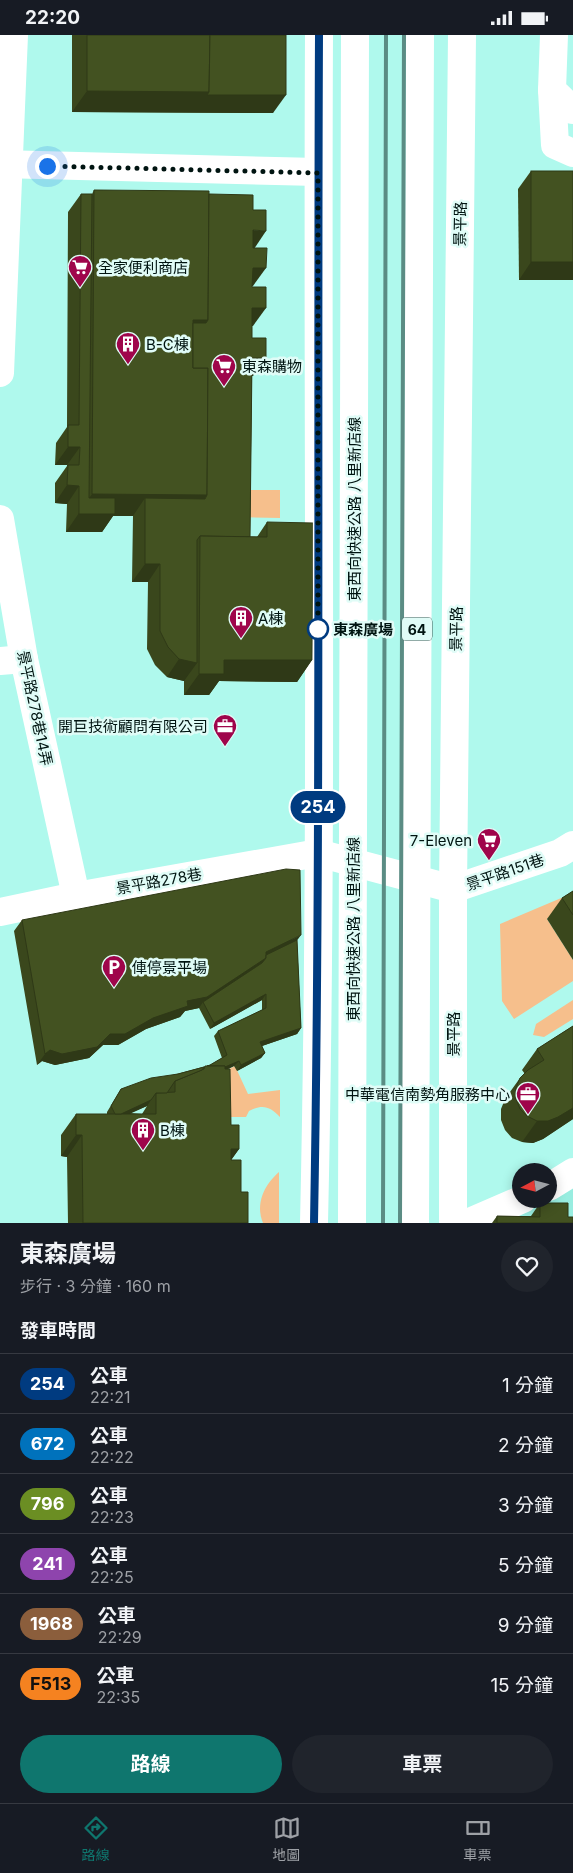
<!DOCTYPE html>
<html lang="zh-TW">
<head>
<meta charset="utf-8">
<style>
	body { margin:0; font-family:Inter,"Noto Sans TC",sans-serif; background:#20242c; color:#f1f3f6; height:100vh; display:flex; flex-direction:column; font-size:19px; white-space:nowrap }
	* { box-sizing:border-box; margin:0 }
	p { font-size:16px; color:#9ea1a6 }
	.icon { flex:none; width:28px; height:28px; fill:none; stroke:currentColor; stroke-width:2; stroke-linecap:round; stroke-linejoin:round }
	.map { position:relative; height:1188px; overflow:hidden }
	.side { display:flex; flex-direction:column; background:#171b24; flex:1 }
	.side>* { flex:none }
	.badge { padding:0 10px; border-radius:16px; font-size:18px; line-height:32px }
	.needle { width:32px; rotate:263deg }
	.tools { position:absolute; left:512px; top:1128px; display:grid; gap:10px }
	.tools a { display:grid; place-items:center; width:45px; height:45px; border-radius:50%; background:#171b24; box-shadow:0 2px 12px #0003; font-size:25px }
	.you { position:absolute; width:25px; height:25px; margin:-12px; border:4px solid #fff; border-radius:50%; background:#1a73e8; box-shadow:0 0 0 8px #1a73e833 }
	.map>.badge { position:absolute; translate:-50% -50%; box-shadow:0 0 0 2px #fff }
	h2 { padding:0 20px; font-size:19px; line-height:45px }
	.round { display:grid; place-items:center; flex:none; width:52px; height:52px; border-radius:26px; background:#20242c }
	.summary { display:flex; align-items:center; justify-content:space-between; height:85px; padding:0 20px }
	h1 { font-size:24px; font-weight:700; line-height:38px }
	.button { display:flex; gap:10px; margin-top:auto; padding:10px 20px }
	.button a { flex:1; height:58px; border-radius:30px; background:#0f766e; color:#fff; font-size:20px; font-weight:700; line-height:58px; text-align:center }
	.button a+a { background:#20242c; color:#f1f3f6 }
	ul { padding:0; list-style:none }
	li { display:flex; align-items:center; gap:15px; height:60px; padding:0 20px; border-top:1px solid #363941 }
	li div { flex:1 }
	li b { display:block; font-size:19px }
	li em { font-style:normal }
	li .badge { min-width:55px; font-weight:700; text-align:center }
	.status { display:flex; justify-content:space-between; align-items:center; height:35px; padding:0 25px; background:#171b24; direction:ltr }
	.status svg { height:14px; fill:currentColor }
	.dock { display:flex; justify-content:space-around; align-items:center; height:70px; border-top:1px solid #363941; background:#171b24; font-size:14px; color:#9ea1a6 }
	.dock a { display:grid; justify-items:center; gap:2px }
	.dock .selected { color:#0f766e }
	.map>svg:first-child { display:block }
	.built { fill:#98ede0 }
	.green { fill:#f6bf8c }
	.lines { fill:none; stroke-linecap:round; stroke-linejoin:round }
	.minor { stroke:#fff; stroke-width:28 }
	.major { stroke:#fff; stroke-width:28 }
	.highway { stroke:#fff; stroke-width:28 }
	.rail { stroke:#5b8c84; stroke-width:4 }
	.wall { fill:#3a471c; fill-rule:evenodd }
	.shaded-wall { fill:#2f3917 }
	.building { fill:#435221; stroke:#2f3917 }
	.line-casing { stroke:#fff; stroke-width:11 }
	.line { stroke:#003b80; stroke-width:8 }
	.walk { stroke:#001411; stroke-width:5; stroke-dasharray:0 9 }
	.stop-dot { fill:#fff; stroke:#003b80; stroke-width:2.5 }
	.labels { text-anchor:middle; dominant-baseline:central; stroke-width:5; stroke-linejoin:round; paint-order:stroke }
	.shield { fill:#e0fcf7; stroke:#435a56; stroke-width:1 }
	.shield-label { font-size:14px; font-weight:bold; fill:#001411 }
	.street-label { font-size:15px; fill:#001411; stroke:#e0fcf7 }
	.poi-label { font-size:15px; fill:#001411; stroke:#e0fcf7; text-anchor:start }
	.stop-label { font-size:15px; font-weight:bold; fill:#001411; stroke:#e0fcf7; text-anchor:start }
</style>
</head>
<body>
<div class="status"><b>22:20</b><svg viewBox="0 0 49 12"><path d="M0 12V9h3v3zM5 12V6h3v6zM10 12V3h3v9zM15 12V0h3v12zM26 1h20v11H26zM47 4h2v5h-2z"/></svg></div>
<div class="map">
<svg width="573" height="1188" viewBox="0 0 573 1188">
	<rect width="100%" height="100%" fill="#aff9ed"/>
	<polygon class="built" points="573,1151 573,1188 499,1188 557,1162"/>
	<g class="green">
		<polygon points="239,455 280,455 280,483 238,482"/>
		<polygon points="573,858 547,884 573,925 573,946 514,984 502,966 500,889"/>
		<polygon points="573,965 573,984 544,1002 533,1000 536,989"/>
		<path d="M235 1031 248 1059 280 1055V1082C270 1071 262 1069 249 1076L246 1082H216L190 1052Z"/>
		<path d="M279 1137V1188H263C255 1169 264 1150 279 1137Z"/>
	</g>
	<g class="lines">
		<g class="minor">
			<polyline points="554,0 552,55 573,75"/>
			<polyline points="552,55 555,110 573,118"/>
			<polyline points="0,129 318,137"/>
			<polyline points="0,338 14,0"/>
			<polyline points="0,484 24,624 76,861"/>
			<polyline points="0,626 24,624"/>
			<polyline points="0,877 76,861 318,818 453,854 560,818 573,810"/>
			<polyline points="549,1152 573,1137"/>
			<polyline points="467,1188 523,1164"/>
		</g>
		<g class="major">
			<path d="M314 1188C323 792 317 396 319 0"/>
			<polyline points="453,1188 453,854 462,0"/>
		</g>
		<g class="highway">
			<polyline points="352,1188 355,0"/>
			<polyline points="415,1188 420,0"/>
		</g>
		<g class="rail">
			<polyline points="383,1188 386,0"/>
			<polyline points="400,1188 404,0"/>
		</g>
	</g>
	<g class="wall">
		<polygon points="72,0 286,0 273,78 72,77"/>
		<polygon points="531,136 573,245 519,245 518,154"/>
		<polygon points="94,155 209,159 253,175 254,213 253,251 252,251 253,291 252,291 252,303 253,341 252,341 250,502 257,502 267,487 312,625 297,647 219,646 209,660 184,660 184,646 167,642 155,630 147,614 148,547 132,547 133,481 113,481 102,497 66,497 67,469 55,468 55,448 67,431 67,430 55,430 56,408 67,392 68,177 81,159 92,159"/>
		<polygon points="573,856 573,925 547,884 562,863"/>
		<path d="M22 885 297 905 301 993 297 999 262 1011 265 1018 261 1023 237 1036 234 1031 228 1034 231 1090 239 1114 231 1125 241 1157 248 1188H68L67 1122 61 1121V1100L76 1079H107V1077L121 1054 210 1030 222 1023 214 1001 218 996 262 975V965L210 994 199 973 185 976 180 982 146 994 118 1010H103L89 1023 55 1030 42 1026 37 1030 14 896ZM147 1071 142 1079 130 1078Z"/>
		<polygon points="573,991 573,1084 543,1104 533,1108 522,1107 512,1103 505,1095 501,1085 501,1074 505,1064 520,1043 525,1039 522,1035 537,1014"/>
		<polygon points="540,1168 568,1182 573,1188 492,1188 497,1181 531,1181"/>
	</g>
	<g class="shaded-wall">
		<polygon points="87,56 209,57 286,60 273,78 72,77"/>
		<polygon points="253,195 266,196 254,214 241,213"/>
		<polygon points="531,227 573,227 573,245 519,245"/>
		<polygon points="253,233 266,233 253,251 240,251"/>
		<polygon points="252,273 266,273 253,291 240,291"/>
		<polygon points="193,285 208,285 193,306"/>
		<polygon points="252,323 266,323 253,341 239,341"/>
		<polygon points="68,412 80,412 67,430 55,430"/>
		<polygon points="67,450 79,451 67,469 55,468"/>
		<polygon points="92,459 207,460 192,482 145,463 133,481 113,481 102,497 66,497"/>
		<polygon points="145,529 160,529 148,547 132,547"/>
		<polygon points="179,624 197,628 184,646 167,642"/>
		<polygon points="224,625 312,625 297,647 219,646 209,660 184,660 199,639"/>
		<polygon points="301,900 293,911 258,934 203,967 199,973 185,976 180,982 146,994 118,1010 103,1010 89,1023 55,1030 42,1026 37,1030 45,1019 50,1015 110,999 187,966 266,917"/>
		<polygon points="266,959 262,965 210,994 214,988"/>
		<polygon points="301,993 297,999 256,1013 260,1007"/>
		<polygon points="265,1018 261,1023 237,1036 241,1030"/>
		<polygon points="239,1026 234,1031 193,1050 198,1044"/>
		<polygon points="151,1065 147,1071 112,1087 116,1081"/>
		<polygon points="573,1073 573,1084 543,1104 533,1108 522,1107 537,1086"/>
		<polygon points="76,1100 82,1100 67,1122 61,1121"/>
		<polygon points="231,1114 239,1114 224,1135"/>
	</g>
	<g class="building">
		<polygon points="87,0 210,0 209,57 87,56"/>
		<polygon points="210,0 286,0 286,60 207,60 209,57"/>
		<rect x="531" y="136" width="42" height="91"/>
		<polygon points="94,155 209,156 208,285 193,285 193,333 208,333 207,460 92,459"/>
		<polygon points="81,159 92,159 89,463 115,463 115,479 79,479 79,451 67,450 68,430 79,430 80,412 68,412 68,390 79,390"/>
		<polygon points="209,159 253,160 253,175 266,175 266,196 253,195 253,213 267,213 266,233 253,233 252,252 266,252 266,273 252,273 252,303 266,303 266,323 252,323 250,502 200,501 197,505 197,628 179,624 168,612 160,596 160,529 145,529 145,463 205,464 207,460 208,333 193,333 193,288 206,288 208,285"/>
		<polygon points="267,487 313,488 312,625 224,625 224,639 199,639 200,501 267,502"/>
		<polygon points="286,834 300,835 301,900 266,917 266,923 207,962 187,966 188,971 153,983 125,999 110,999 97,1012 62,1019 50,1015 45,1019 22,885"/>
		<polygon points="573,856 573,880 562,863"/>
		<polygon points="297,905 301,993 260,1007 265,1018 241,1030 239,1026 225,1032 225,1031 207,1031 210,1030 227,1020 218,996 266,973 266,959 214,988 203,967 262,928 266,923 266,920"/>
		<polygon points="573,991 573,1073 558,1082 548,1086 537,1086 527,1081 520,1074 516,1064 516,1053 520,1043 528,1035 544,1025 537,1014"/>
		<polygon points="205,1031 225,1031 225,1034 230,1034 231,1090 239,1090 239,1114 231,1114 231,1125 241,1125 241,1157 248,1157 248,1188 83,1188 82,1100 76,1100 76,1079 156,1079 156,1058 175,1057 175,1046 204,1034"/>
		<polygon points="204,1032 202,1035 175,1046 167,1058 156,1058 151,1065 121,1079 115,1079 111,1071 121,1054 151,1043 178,1039"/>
		<polygon points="540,1168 568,1168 568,1182 573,1182 573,1188 497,1188 497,1181 540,1182"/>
	</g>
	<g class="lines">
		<g class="line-casing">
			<path id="line" d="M314 1188C321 792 317 396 319 0"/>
		</g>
		<use href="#line" class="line"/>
		<polyline class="walk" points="47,131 318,138 318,602 318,594"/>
	</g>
	<defs>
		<g id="supermarket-pin" transform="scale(1.25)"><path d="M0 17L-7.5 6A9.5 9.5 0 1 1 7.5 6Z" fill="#9f054b" stroke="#e0fcf7"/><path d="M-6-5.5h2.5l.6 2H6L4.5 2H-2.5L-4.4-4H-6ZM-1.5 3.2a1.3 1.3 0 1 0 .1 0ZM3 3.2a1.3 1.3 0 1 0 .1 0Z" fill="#fff"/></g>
		<g id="building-pin" transform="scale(1.25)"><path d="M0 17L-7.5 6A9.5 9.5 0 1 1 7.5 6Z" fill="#9f054b" stroke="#e0fcf7"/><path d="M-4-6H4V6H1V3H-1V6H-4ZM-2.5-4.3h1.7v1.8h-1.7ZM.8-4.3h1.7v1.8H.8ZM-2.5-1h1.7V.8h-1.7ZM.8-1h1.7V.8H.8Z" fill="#fff"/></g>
		<g id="office-pin" transform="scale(1.25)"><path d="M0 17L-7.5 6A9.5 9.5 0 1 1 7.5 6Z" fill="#9f054b" stroke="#e0fcf7"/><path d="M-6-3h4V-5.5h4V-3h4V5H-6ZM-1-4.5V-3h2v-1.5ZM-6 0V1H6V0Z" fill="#fff"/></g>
		<g id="parking-pin" transform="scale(1.25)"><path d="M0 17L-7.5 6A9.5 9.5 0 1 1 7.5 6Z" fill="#9f054b" stroke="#e0fcf7"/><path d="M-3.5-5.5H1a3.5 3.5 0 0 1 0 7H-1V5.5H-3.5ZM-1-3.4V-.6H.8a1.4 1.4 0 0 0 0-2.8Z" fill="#fff"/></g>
	</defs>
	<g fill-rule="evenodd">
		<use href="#supermarket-pin" x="80" y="232"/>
		<use href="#building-pin" x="128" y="309"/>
		<use href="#supermarket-pin" x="224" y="331"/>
		<use href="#building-pin" x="241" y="583"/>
		<use href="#office-pin" x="225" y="691"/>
		<use href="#supermarket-pin" x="489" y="805"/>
		<use href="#parking-pin" x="114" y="932"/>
		<use href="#office-pin" x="528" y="1059"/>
		<use href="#building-pin" x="143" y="1095"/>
	</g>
	<circle class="stop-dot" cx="318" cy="594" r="10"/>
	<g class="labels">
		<rect class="shield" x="402" y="582.5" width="30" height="23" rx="4"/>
		<g class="shield-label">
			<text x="417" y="594">64</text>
		</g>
		<g class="street-label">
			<text transform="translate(460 189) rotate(-89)">景平路</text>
			<text transform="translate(354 474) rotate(-90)">東西向快速公路 八里新店線</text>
			<text transform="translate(456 594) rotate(-89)">景平路</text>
			<text transform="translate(35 673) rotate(78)">景平路278巷14弄</text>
			<text transform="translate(505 837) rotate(-19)">景平路151巷</text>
			<text transform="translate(159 846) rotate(-10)">景平路278巷</text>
			<text transform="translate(353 894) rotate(-90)">東西向快速公路 八里新店線</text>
			<text transform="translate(453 999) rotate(-90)">景平路</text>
		</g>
		<g class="poi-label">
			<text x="98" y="232">全家便利商店</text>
			<text x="146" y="309">B-C棟</text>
			<text x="242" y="331">東森購物</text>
			<text x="258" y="583">A棟</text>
			<text x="208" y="691" text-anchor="end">開巨技術顧問有限公司</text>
			<text x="472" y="805" text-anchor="end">7-Eleven</text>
			<text x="132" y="932">俥停景平場</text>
			<text x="510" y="1059" text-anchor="end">中華電信南勢角服務中心</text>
			<text x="160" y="1095">B棟</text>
		</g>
		<g class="stop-label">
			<text x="333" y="594">東森廣場</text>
		</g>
	</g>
</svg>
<div class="tools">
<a><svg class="needle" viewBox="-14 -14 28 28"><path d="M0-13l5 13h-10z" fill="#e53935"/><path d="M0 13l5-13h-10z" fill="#9ea1a6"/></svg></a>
</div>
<div class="you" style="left:47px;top:131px"></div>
<b class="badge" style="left:318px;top:772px;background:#003b80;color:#fff">254</b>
</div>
<section class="side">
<div class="summary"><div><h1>東森廣場</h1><p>步行 · 3 分鐘 · 160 m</p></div><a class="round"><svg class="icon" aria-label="heart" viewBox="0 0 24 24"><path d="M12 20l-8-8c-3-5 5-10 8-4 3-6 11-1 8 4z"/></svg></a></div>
<h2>發車時間</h2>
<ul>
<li><span class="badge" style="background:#003b80;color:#fff">254</span><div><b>公車</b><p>22:21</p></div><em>1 分鐘</em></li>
<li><span class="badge" style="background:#0072bc;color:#fff">672</span><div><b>公車</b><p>22:22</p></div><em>2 分鐘</em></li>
<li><span class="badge" style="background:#6b8e23;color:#fff">796</span><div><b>公車</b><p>22:23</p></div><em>3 分鐘</em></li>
<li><span class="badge" style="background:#8e44ad;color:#fff">241</span><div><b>公車</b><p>22:25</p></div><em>5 分鐘</em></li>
<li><span class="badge" style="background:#8b5e3c;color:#fff">1968</span><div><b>公車</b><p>22:29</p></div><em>9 分鐘</em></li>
<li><span class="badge" style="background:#f58220;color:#111">F513</span><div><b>公車</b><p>22:35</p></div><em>15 分鐘</em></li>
</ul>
<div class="button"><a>路線</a><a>車票</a></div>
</section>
<nav class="dock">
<a class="selected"><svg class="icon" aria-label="directions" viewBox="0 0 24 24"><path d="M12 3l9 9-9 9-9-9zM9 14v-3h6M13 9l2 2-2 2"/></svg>路線</a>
<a><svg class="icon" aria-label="map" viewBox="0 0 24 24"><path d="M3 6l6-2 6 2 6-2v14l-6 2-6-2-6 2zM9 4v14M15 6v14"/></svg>地圖</a>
<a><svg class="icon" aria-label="tickets" viewBox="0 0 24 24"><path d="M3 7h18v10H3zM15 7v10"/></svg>車票</a>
</nav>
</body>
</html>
